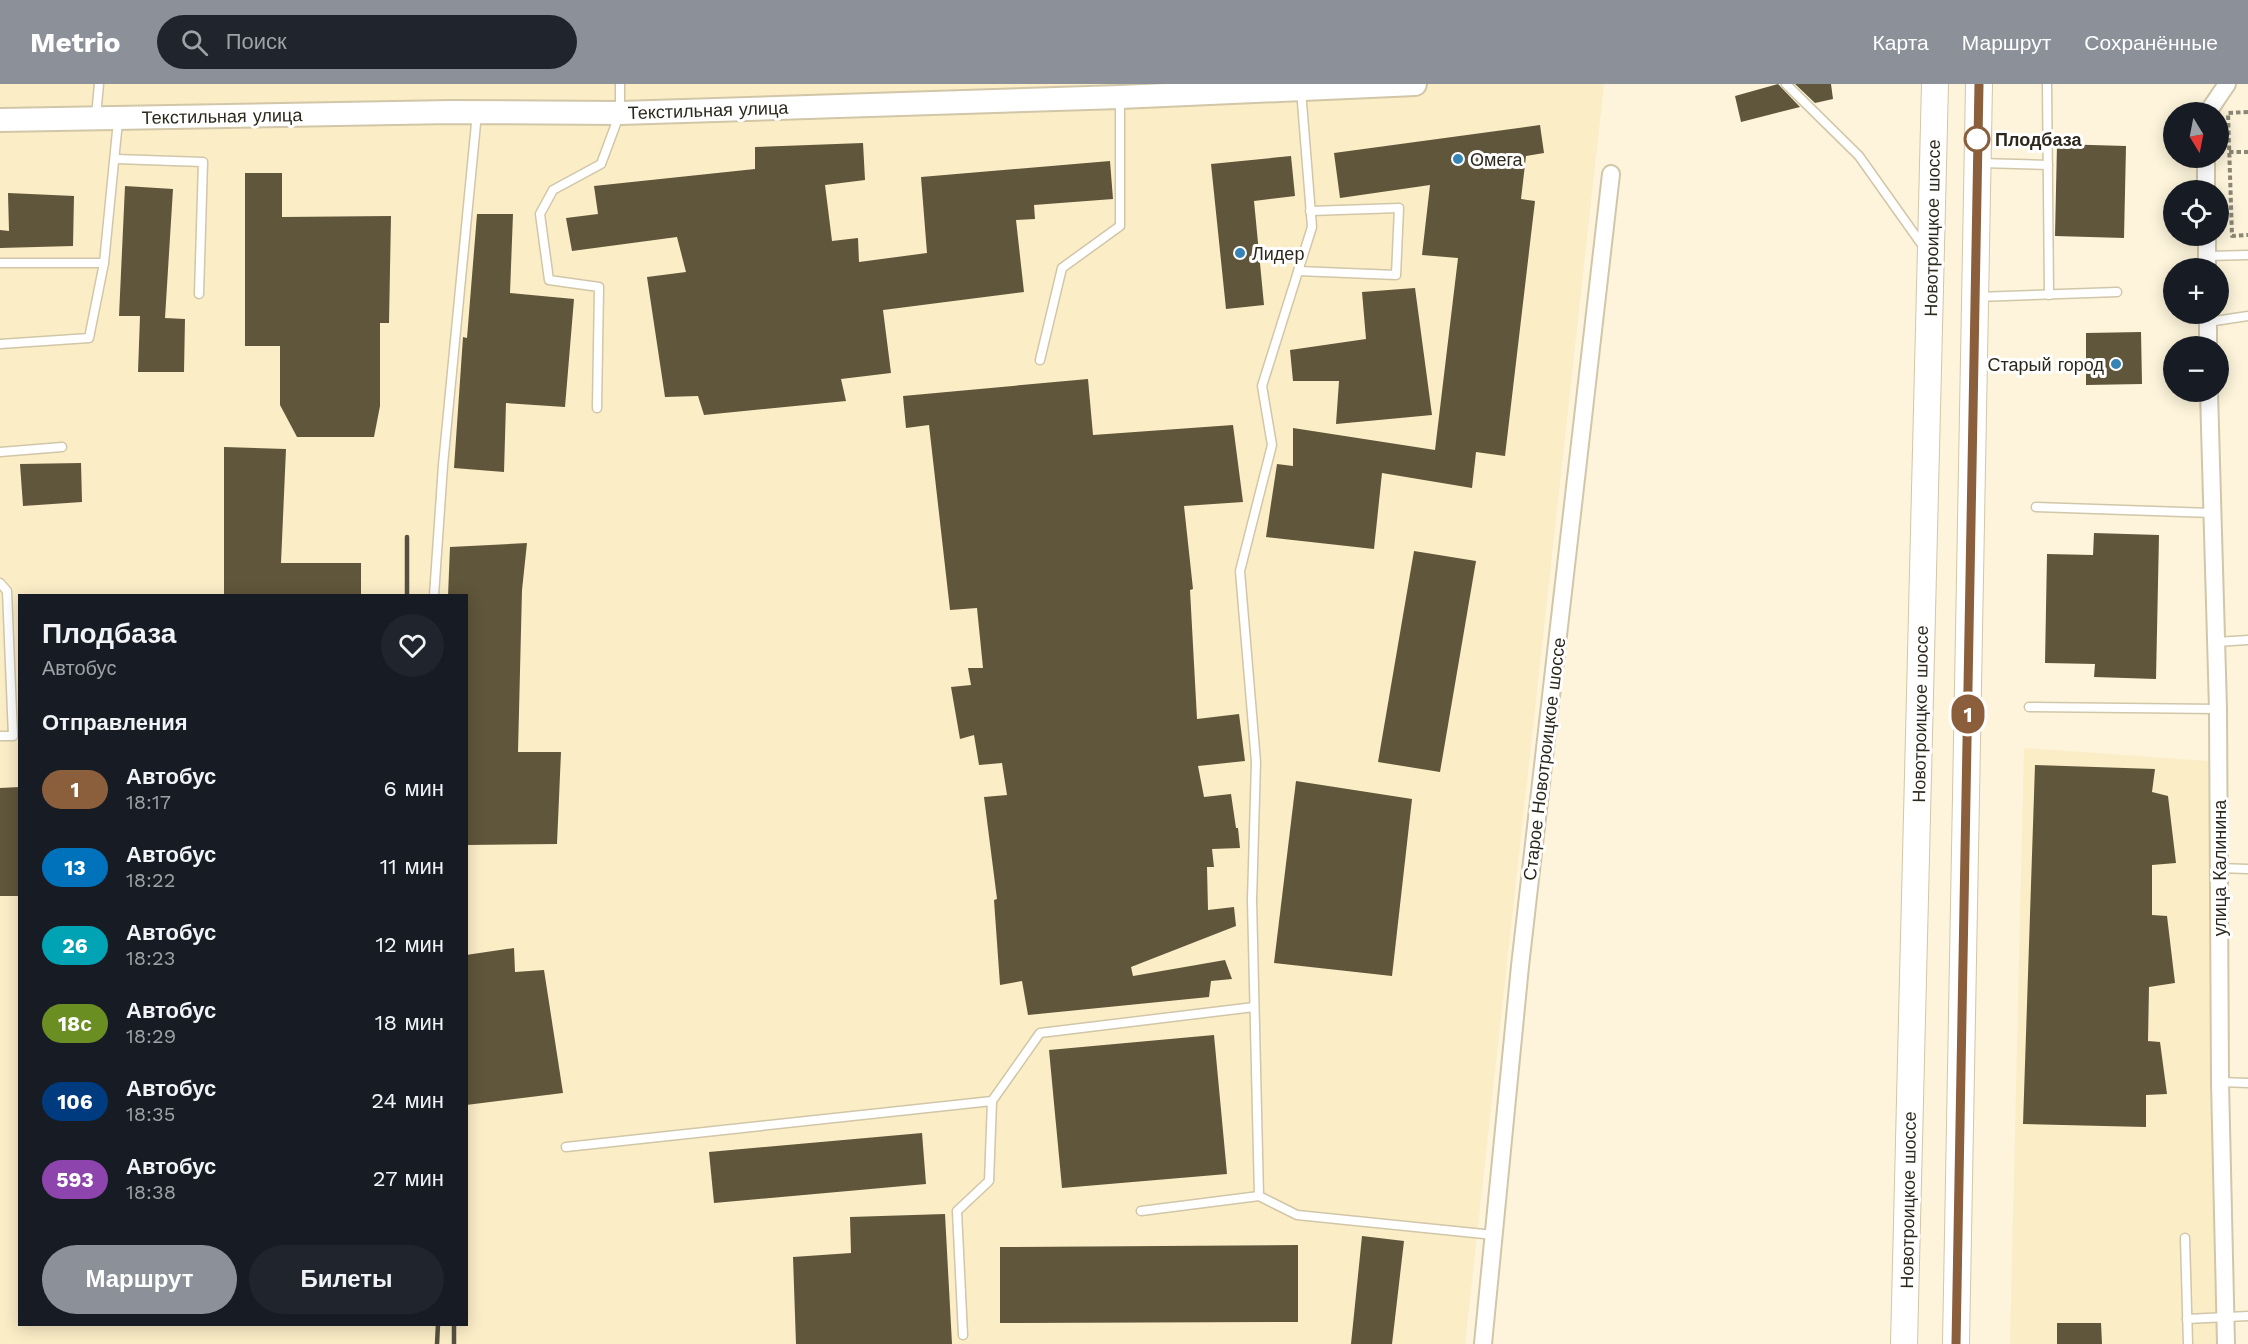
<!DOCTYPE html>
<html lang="ru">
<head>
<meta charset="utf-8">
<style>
	body { margin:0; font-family:"Work Sans",sans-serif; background:#20242c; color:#f1f3f6; height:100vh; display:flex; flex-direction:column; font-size:22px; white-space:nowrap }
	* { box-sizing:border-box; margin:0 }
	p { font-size:20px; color:#9ea1a6 }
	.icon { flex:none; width:33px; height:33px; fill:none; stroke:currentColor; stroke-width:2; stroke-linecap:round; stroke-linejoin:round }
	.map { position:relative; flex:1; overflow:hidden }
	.details { position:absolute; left:18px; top:510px; width:450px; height:732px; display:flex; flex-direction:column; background:#171b24; border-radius:0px; box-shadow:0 3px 15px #0003 }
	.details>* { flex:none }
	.badge { padding:0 12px; border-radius:20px; font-size:21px; line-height:39px }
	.needle { width:39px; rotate:170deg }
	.tools { position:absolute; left:2163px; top:18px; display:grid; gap:12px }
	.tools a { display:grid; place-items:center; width:66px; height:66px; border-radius:50%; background:#171b24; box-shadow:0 3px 15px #0003; font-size:30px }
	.map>.badge { position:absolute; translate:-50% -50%; box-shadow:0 0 0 3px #fff }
	h2 { padding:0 24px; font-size:22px; line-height:54px }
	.round { display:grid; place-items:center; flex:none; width:63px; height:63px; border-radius:32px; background:#20242c }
	.head { display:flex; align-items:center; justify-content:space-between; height:102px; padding:0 24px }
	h1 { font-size:28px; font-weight:700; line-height:45px }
	.cta { display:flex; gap:12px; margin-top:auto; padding:12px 24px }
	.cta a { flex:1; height:69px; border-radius:36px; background:#8c9099; color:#fff; font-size:24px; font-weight:700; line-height:69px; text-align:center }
	.cta a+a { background:#20242c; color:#f1f3f6 }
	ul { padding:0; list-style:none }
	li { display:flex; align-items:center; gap:18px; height:78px; padding:0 24px }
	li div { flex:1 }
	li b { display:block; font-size:22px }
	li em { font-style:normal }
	li .badge { min-width:66px; font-weight:700; text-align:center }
	header { display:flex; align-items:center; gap:36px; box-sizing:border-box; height:84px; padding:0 30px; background:#8c9099; color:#fff }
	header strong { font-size:28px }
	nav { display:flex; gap:33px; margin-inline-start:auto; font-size:21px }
	.search { width:420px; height:54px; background:#20242c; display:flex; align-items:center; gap:15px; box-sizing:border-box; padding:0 21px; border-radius:33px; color:#9ea1a6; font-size:22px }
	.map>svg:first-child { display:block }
	.built { fill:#fbedc6; fill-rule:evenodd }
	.building { fill:#60563b }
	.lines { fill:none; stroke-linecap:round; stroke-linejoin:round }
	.lane-casing { stroke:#d1c6a8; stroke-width:11 }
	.street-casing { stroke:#d1c6a8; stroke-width:20 }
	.secondary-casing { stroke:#d1c6a8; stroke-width:26 }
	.primary-casing { stroke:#d1c6a8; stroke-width:28 }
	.path { stroke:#8c8674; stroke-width:4; stroke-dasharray:4.5 3; stroke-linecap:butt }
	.lane { stroke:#fff; stroke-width:8 }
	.street { stroke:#fff; stroke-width:16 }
	.secondary { stroke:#fff; stroke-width:22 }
	.primary { stroke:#fff; stroke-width:26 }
	.rail { stroke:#565142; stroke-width:4.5 }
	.line-casing { stroke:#fff; stroke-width:14 }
	.line { stroke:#8b5e3c; stroke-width:9 }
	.stop-dot { fill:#fff; stroke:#8b5e3c; stroke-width:3 }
	.poi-dot { fill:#3683b5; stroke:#fff; stroke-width:2 }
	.labels { text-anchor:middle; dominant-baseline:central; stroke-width:6; stroke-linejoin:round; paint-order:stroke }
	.street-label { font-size:18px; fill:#2c281c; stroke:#fff }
	.stop-label { font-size:18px; font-weight:bold; fill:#2c281c; stroke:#fff; text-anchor:start }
	.poi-label { font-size:18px; fill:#2c281c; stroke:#fff; text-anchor:start }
</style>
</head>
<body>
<header>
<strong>Metrio</strong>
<div class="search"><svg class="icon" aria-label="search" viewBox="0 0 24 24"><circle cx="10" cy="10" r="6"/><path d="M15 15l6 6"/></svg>Поиск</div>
<nav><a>Карта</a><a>Маршрут</a><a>Сохранённые</a></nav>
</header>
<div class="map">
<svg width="2248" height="1260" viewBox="0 0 2248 1260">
	<rect width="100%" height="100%" fill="#fdf4db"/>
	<g class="built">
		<path d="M0 0H1604L1465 1260H0ZM20 512H466V1240H20Z"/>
		<polygon points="2024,664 2208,677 2218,1260 2010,1260"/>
	</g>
	<g class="building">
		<polygon points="1778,0 1800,23 1741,38 1735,12"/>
		<polygon points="1795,0 1831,0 1833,15 1815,19"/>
		<polygon points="1540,41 1544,69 1526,72 1521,115 1535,117 1505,372 1476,368 1472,404 1382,389 1374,465 1266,453 1277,380 1293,382 1293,344 1435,366 1458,174 1422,171 1430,101 1340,114 1334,69"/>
		<polygon points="863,59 865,96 825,101 832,157 858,154 859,178 927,169 921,93 1110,77 1113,115 1034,121 1035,135 1016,136 1024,208 883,226 891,289 841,295 846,317 704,331 698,312 665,313 647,193 686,188 677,153 572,167 566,134 598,130 594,102 755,85 755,63"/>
		<polygon points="2057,60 2126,62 2124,154 2055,152"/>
		<polygon points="1291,72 1295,112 1254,117 1264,221 1226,225 1211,80"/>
		<polygon points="245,89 282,89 282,133 391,132 389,239 380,239 380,322 374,353 297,353 280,321 280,262 245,262"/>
		<polygon points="125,102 173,105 165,234 185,235 184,288 138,288 140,232 119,232"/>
		<polygon points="8,109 74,112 73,162 0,164 0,146 9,147"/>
		<polygon points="477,130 513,130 510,209 574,215 565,323 506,319 504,388 454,384 463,253 467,254"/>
		<polygon points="1415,204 1432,331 1336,340 1339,297 1293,297 1290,266 1366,255 1362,208"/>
		<polygon points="2141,248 2142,300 2086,301 2086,249"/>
		<polygon points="1088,295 1093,351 1233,341 1243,418 1184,422 1193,505 1190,506 1197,635 1239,630 1245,677 1198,682 1204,713 1231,710 1236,744 1238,744 1240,764 1212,765 1214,783 1207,783 1208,826 1234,823 1236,842 1131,883 1133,892 1225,876 1232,895 1211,897 1209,913 1028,931 1022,897 1000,901 994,816 997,815 984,713 1007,711 1002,679 979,681 974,651 960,655 951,603 971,601 968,584 983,584 977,524 950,526 929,341 906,344 903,312"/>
		<polygon points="224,363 286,365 281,479 361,479 361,512 224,512"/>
		<polygon points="81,379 82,418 23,422 20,380"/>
		<polygon points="2094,449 2159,451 2156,595 2094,593 2095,580 2045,579 2047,470 2093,471"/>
		<polygon points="527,459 522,506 518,668 561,668 557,760 466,761 466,512 448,512 450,463"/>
		<polygon points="1414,467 1476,477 1440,688 1378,678"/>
		<polygon points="2035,681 2155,685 2152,708 2168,712 2176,779 2152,781 2152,831 2167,832 2175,899 2149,903 2148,957 2160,958 2167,1010 2146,1011 2146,1043 2023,1040"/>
		<polygon points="1296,697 1412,715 1392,892 1274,879"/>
		<polygon points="20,703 20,812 0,812 0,704"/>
		<polygon points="514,864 515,888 544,886 563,1009 466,1021 466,871"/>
		<polygon points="1214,951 1227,1090 1062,1104 1049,966"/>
		<polygon points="922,1049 926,1100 714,1119 709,1068"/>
		<polygon points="945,1130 952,1260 796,1260 793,1173 851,1169 850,1133"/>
		<polygon points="1362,1152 1404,1157 1392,1260 1351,1260"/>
		<polygon points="1298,1161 1298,1238 1000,1239 1000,1163"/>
		<polygon points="2057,1239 2101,1239 2102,1260 2057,1260"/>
	</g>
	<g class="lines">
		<g class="lane-casing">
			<g id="lane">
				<polyline points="1786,0 1859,72 1925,165"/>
				<polyline points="2047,0 2049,211"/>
				<polyline points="96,32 99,0"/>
				<polyline points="116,75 203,78 199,210"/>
				<polyline points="1980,79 2048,81"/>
				<polyline points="2207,172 2248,171"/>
				<polyline points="0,179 104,179"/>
				<polyline points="1298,187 1396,191 1399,124 1310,127"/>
				<polyline points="1977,213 2117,208"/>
				<polyline points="2208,238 2248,232"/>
				<polyline points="0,260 89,254 104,179 118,37"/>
				<polyline points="1040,276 1062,184 1120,142 1120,13"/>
				<polyline points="597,324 599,203 549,196 540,130 553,106 601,80 620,29 620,0"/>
				<polyline points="0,368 62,363"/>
				<polyline points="2036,423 2212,429"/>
				<polyline points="0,499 7,507 13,652 0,652"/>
				<polyline points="434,512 443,381 477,29"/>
				<polyline points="2216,558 2248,556"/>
				<polyline points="2029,623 2218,625"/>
				<polyline points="2218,784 2248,785"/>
				<polyline points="2220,998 2248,999"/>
				<polyline points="566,1063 992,1017 1040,949 1254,923"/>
				<polyline points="1259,1112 1297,1131 1494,1151"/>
				<polyline points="1141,1127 1259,1112 1252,816 1256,678 1240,487 1272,361 1262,302 1312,143 1301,6"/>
				<polyline points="2185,1154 2188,1260"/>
				<polyline points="2187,1235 2248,1232"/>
				<polyline points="963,1251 957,1127 989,1097 992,1017"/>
			</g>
		</g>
		<g class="street-casing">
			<g id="street">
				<polyline points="2208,28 2227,0"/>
				<polyline points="2206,74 2206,106"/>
				<polyline points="2207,152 2207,184"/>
				<polyline points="2208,230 2208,262"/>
				<polyline points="2209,308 2218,625 2220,998 2226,1260"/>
				<polyline points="1483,1260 1520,882 1611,90"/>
			</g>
		</g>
		<g class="secondary-casing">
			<polyline id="secondary" points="0,36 451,28 620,29 1120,13 1415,0"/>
		</g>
		<g class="primary-casing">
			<g id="primary">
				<polyline points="1904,1260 1935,0"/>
				<polyline points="1956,1260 1979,0"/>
			</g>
		</g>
		<g class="path">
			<polyline points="2248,28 2228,29 2232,152 2248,151"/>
			<polyline points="2229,68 2248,68"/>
		</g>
		<use href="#lane" class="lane"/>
		<use href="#street" class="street"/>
		<use href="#secondary" class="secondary"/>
		<use href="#primary" class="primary"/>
		<g class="rail">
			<polyline points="407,453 407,512"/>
			<polyline points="454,1240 454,1260"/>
			<polyline points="437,1260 438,1240"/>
		</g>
	</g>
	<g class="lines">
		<g class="line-casing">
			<polyline id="line" points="1956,1260 1979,0"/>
		</g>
		<use href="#line" class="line"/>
	</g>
	<circle class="stop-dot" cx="1977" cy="55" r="12"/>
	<g class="poi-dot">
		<circle cx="1458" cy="75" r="6"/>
		<circle cx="1240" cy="169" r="6"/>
		<circle cx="2116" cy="280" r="6"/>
	</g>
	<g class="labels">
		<g class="street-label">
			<text transform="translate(708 26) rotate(-2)">Текстильная улица</text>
			<text transform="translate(222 32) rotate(-1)">Текстильная улица</text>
			<text transform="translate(1932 144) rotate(-89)">Новотроицкое шоссе</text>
			<text transform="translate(1920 630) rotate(-89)">Новотроицкое шоссе</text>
			<text transform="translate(1544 675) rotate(-83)">Старое Новотроицкое шоссе</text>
			<text transform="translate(2219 784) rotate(-90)">улица Калинина</text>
			<text transform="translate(1908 1116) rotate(-89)">Новотроицкое шоссе</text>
		</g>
		<g class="stop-label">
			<text x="1995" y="55">Плодбаза</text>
		</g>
		<g class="poi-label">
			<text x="1470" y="75">Омега</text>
			<text x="1252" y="169">Лидер</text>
			<text x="2104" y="280" text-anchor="end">Старый город</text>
		</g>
	</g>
</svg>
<div class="tools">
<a><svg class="needle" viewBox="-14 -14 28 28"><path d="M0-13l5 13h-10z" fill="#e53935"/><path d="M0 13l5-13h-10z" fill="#9ea1a6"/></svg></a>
<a><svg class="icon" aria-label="locate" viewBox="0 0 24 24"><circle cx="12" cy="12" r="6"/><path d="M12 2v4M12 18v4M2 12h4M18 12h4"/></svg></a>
<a>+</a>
<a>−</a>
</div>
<b class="badge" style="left:1968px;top:630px;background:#8b5e3c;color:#fff">1</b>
<section class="details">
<div class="head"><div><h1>Плодбаза</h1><p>Автобус</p></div><a class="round"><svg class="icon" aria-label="heart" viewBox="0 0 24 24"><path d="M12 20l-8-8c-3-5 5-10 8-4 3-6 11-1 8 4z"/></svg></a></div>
<h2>Отправления</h2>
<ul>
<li><span class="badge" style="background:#8b5e3c;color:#fff">1</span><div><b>Автобус</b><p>18:17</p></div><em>6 мин</em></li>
<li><span class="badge" style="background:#0072bc;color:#fff">13</span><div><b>Автобус</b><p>18:22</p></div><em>11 мин</em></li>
<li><span class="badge" style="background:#00a3b4;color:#fff">26</span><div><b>Автобус</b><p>18:23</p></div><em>12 мин</em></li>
<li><span class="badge" style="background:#6b8e23;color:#fff">18с</span><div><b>Автобус</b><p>18:29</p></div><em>18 мин</em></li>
<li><span class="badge" style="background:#003b80;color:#fff">106</span><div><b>Автобус</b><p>18:35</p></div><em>24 мин</em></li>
<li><span class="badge" style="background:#8e44ad;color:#fff">593</span><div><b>Автобус</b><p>18:38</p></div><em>27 мин</em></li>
</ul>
<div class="cta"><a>Маршрут</a><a>Билеты</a></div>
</section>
</div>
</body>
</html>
